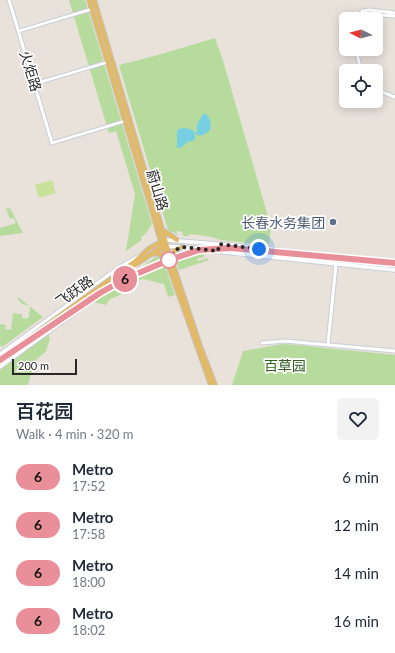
<!DOCTYPE html>
<html lang="en">
<head>
<meta charset="utf-8">
<style>
	body { margin:0; font-family:Lato,"Noto Sans SC",sans-serif; background:#f2f2f3; color:#1f2937; height:100vh; display:flex; flex-direction:column; font-size:15px; white-space:nowrap }
	* { box-sizing:border-box; margin:0 }
	p { font-size:13px; color:#747a83 }
	.icon { flex:none; width:22px; height:22px; fill:none; stroke:currentColor; stroke-width:2; stroke-linecap:round; stroke-linejoin:round }
	.map { position:relative; height:385px; overflow:hidden }
	.sheet { display:flex; flex-direction:column; background:#fff; flex:1 }
	.sheet>* { flex:none }
	.badge { padding:0 8px; border-radius:13px; font-size:14px; line-height:26px }
	.needle { width:26px; rotate:276deg }
	.buttons { position:absolute; left:339px; top:12px; display:grid; gap:8px }
	.buttons a { display:grid; place-items:center; width:44px; height:44px; border-radius:6px; background:#fff; box-shadow:0 2px 10px #0003; font-size:20px }
	.scale { position:absolute; left:12px; bottom:10px; width:65px; box-sizing:border-box; padding-left:4px; border:2px solid #282828; border-top:0; font-size:11px; line-height:14px; white-space:nowrap; color:#282828; -webkit-text-stroke:3px #fff; paint-order:stroke }
	.you { position:absolute; width:20px; height:20px; margin:-10px; border:3px solid #fff; border-radius:50%; background:#1a73e8; box-shadow:0 0 0 6px #1a73e833 }
	.map>.badge { position:absolute; translate:-50% -50%; box-shadow:0 0 0 2px #fff }
	.round { display:grid; place-items:center; flex:none; width:42px; height:42px; border-radius:6px; background:#f2f2f3 }
	.headline { display:flex; align-items:center; justify-content:space-between; height:68px; padding:0 16px }
	h1 { font-size:19px; font-weight:600; line-height:30px }
	ul { padding:0; list-style:none }
	li { display:flex; align-items:center; gap:12px; height:48px; padding:0 16px }
	li div { flex:1 }
	li b { display:block; font-size:15px }
	li em { font-style:normal }
	li .badge { min-width:44px; font-weight:700; text-align:center }
	.map>svg:first-child { display:block }
	.green { fill:#b7db9c }
	.pitch { fill:#c9e199 }
	.water { fill:#77cfe2 }
	.lines { fill:none; stroke-linecap:round; stroke-linejoin:round }
	.minor-casing { stroke:#c9ced8; stroke-width:4.5 }
	.tertiary-casing { stroke:#c9ced8; stroke-width:5 }
	.secondary-casing { stroke:#c9ced8; stroke-width:5.5 }
	.primary-casing { stroke:#c3c3c3; stroke-width:6 }
	.minor { stroke:#fff; stroke-width:2.5 }
	.tertiary { stroke:#fff; stroke-width:3 }
	.secondary { stroke:#fff; stroke-width:3.5 }
	.primary { stroke:#e2ba67; stroke-width:4 }
	.line-casing { stroke:#fff; stroke-width:9 }
	.line { stroke:#e88f99; stroke-width:6 }
	.walk { stroke:#282828; stroke-width:4; stroke-dasharray:0 7.2 }
	.service-dot { fill:#5c6f8a; stroke:#fff; stroke-width:1.5 }
	.stop-dot { fill:#fff; stroke:#e88f99; stroke-width:2 }
	.labels { text-anchor:middle; dominant-baseline:central; stroke-width:3.5; stroke-linejoin:round; paint-order:stroke }
	.street-label { font-size:14px; fill:#282828; stroke:#fff }
	.service-label { font-size:14px; fill:#4e5e75; stroke:#fff; text-anchor:end }
	.park-label { font-size:14px; fill:#325d20; stroke:#fff }
</style>
</head>
<body>
<div class="map">
<svg width="395" height="385" viewBox="0 0 395 385">
	<rect width="100%" height="100%" fill="#e9e2db"/>
	<g class="green">
		<polygon points="69,0 85,0 152,224 146,233 141,237 142,240 126,251 135,194 116,131 109,133"/>
		<path d="M215 38 222 57 271 227 269 245 220 240C211 236 199 235 189 234V236H183L182 232 178 231 176 232 178 235 168 230 119 65 158 55Z"/>
		<polygon points="10,208 23,233 0,236 0,228 16,223 14,218 10,219 6,209"/>
		<polygon points="177,251 204,253 204,257 197,259 198,261 208,258 209,260 179,270 174,255"/>
		<path d="M157 256 162 257 175 295 168 297 164 284C156 283 150 280 142 279L118 296 110 299 106 305 93 302Z"/>
		<polygon points="18,297 43,317 2,347 0,345 0,324 6,325 5,329 11,330 13,313 22,314 22,318 27,319 29,317 30,306 22,304 17,298"/>
		<polygon points="48,334 50,339 46,351 35,361 28,385 0,385 0,370"/>
		<path d="M286 344 395 355V385H232L243 351C258 349 272 345 286 344Z"/>
	</g>
	<polygon class="pitch" points="52,180 56,193 39,198 35,185"/>
	<path class="water" d="M204 113C210 116 212 124 210 130L205 134 198 136 197 134H195V140L188 142 180 148H177V132L178 129 185 128 193 130 194 133 197 132V124Z"/>
	<g class="lines">
		<g class="minor-casing">
			<g id="minor">
				<polyline points="19,31 92,9"/>
				<polyline points="34,84 108,62"/>
				<polyline points="52,143 125,121"/>
			</g>
		</g>
		<g class="tertiary-casing">
			<g id="tertiary">
				<polyline points="9,0 52,143"/>
				<polyline points="362,11 369,14 395,16"/>
				<polyline points="363,11 369,10 395,13"/>
				<polyline points="360,19 362,11"/>
				<polyline points="356,49 361,71"/>
				<polyline points="376,88 382,92 395,97"/>
				<polyline points="262,343 285,341 395,351"/>
				<polyline points="328,344 336,264"/>
				<polyline points="0,354 118,268 139,256"/>
				<polyline points="0,367 132,271 136,266"/>
			</g>
		</g>
		<g class="secondary-casing">
			<g id="secondary">
				<polyline points="166,240 230,245 395,263"/>
				<polyline points="167,246 395,270"/>
			</g>
		</g>
		<g class="primary-casing">
			<g id="primary">
				<polyline points="89,0 166,258 211,385"/>
				<polyline points="94,0 169,253 200,346 215,385"/>
				<polyline points="164,231 177,240"/>
				<polyline points="152,254 158,253 166,258"/>
				<polyline points="171,257 175,250 182,247"/>
				<polyline points="119,276 160,248 165,247"/>
				<polyline points="0,359 134,262 150,248 163,241"/>
			</g>
		</g>
		<use href="#minor" class="minor"/>
		<use href="#tertiary" class="tertiary"/>
		<use href="#secondary" class="secondary"/>
		<use href="#primary" class="primary"/>
	</g>
	<g class="lines">
		<g class="line-casing">
			<polyline id="line" points="0,360 100,293 127,278 169,260 199,250 231,248 395,263"/>
		</g>
		<use href="#line" class="line"/>
		<polyline class="walk" points="169,260 175,250 182,247 218,251 219,244 259,249"/>
	</g>
	<circle class="service-dot" cx="333" cy="222" r="4"/>
	<circle class="stop-dot" cx="169" cy="260" r="8"/>
	<g class="labels">
		<g class="street-label">
			<text transform="translate(31 71) rotate(73)">火炬路</text>
			<text transform="translate(158 190) rotate(73)">蔚山路</text>
			<text transform="translate(74 291) rotate(-36)">飞跃路</text>
		</g>
		<g class="service-label">
			<text x="325" y="222">长春水务集团</text>
		</g>
		<g class="park-label">
			<text x="285" y="365">百草园</text>
		</g>
	</g>
</svg>
<div class="buttons">
<a><svg class="needle" viewBox="-14 -14 28 28"><path d="M0-13l5 13h-10z" fill="#e53935"/><path d="M0 13l5-13h-10z" fill="#747a83"/></svg></a>
<a><svg class="icon" aria-label="locate" viewBox="0 0 24 24"><circle cx="12" cy="12" r="6"/><path d="M12 2v4M12 18v4M2 12h4M18 12h4"/></svg></a>
</div>
<div class="scale">200 m</div>
<div class="you" style="left:259px;top:249px"></div>
<b class="badge" style="left:125px;top:279px;background:#e88f99;color:#111">6</b>
</div>
<section class="sheet">
<div class="headline"><div><h1>百花园</h1><p>Walk · 4 min · 320 m</p></div><a class="round"><svg class="icon" aria-label="heart" viewBox="0 0 24 24"><path d="M12 20l-8-8c-3-5 5-10 8-4 3-6 11-1 8 4z"/></svg></a></div>
<ul>
<li><span class="badge" style="background:#e88f99;color:#111">6</span><div><b>Metro</b><p>17:52</p></div><em>6 min</em></li>
<li><span class="badge" style="background:#e88f99;color:#111">6</span><div><b>Metro</b><p>17:58</p></div><em>12 min</em></li>
<li><span class="badge" style="background:#e88f99;color:#111">6</span><div><b>Metro</b><p>18:00</p></div><em>14 min</em></li>
<li><span class="badge" style="background:#e88f99;color:#111">6</span><div><b>Metro</b><p>18:02</p></div><em>16 min</em></li>
</ul>
</section>
</body>
</html>
